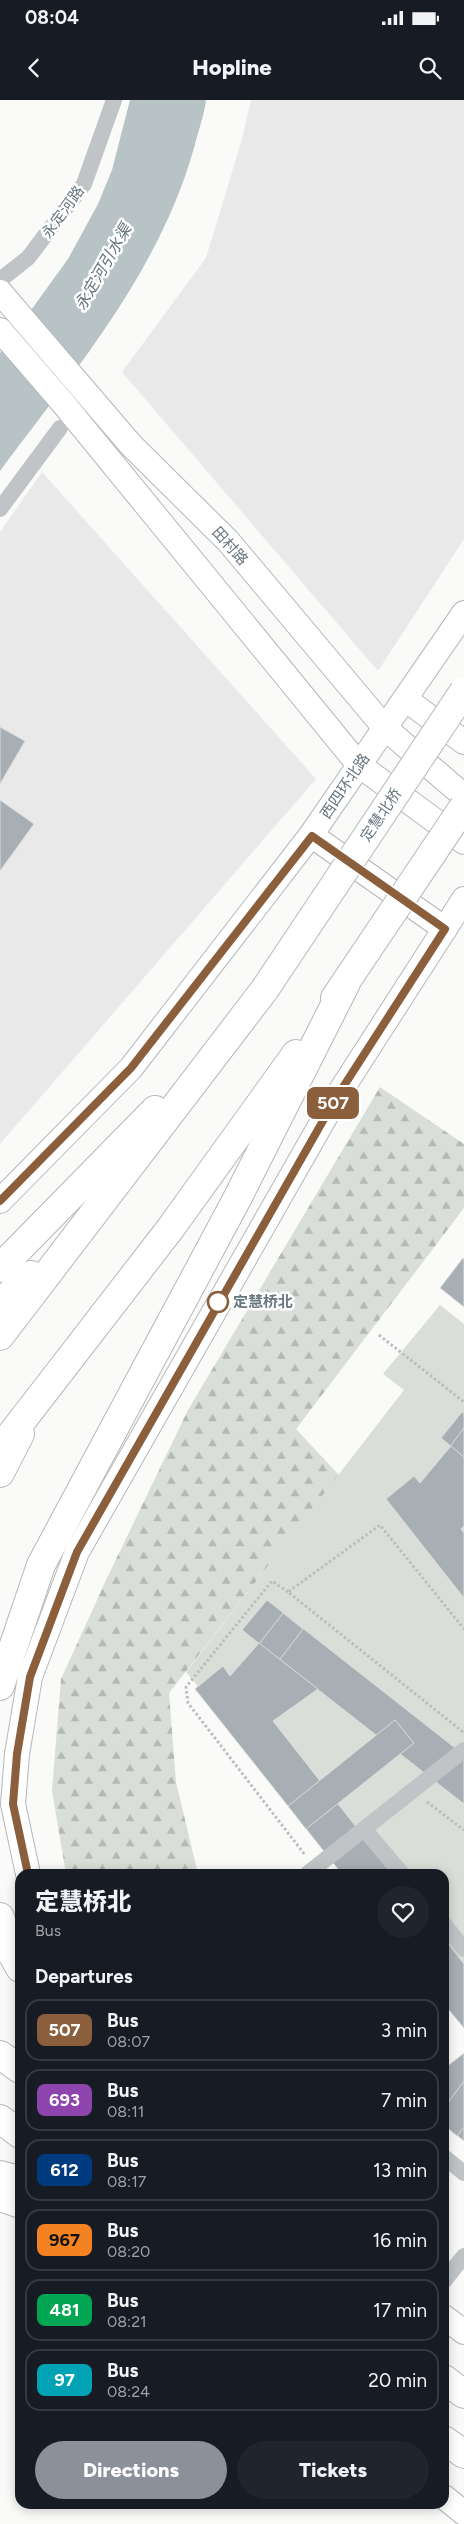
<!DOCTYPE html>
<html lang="en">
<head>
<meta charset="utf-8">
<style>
	body { margin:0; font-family:Figtree,"Noto Sans SC",sans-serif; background:#20242c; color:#f1f3f6; height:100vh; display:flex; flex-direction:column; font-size:19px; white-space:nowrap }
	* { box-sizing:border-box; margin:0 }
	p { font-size:16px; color:#9ea1a6 }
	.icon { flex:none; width:28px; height:28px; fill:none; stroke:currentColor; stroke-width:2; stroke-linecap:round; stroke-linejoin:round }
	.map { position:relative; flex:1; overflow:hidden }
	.sheet { position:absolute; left:15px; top:1769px; width:434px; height:640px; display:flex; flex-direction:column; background:#171b24; border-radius:15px; box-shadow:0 2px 12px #0003 }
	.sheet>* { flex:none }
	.badge { padding:0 10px; border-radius:8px; font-size:18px; line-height:32px }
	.map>.badge { position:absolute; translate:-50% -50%; box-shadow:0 0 0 2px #fff }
	h2 { padding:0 20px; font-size:19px; line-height:45px }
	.round { display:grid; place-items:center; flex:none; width:52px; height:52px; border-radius:26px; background:#20242c }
	.headline { display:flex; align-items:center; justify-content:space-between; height:85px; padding:0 20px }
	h1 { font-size:24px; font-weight:800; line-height:38px }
	.cta { display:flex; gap:10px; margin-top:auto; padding:10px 20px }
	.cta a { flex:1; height:58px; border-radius:30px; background:#8c9099; color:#fff; font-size:20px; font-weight:800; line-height:58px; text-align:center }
	.cta a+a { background:#20242c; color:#f1f3f6 }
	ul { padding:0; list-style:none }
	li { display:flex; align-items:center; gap:15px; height:62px; margin:0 10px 8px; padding:0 10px; border:2px solid #363941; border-radius:15px }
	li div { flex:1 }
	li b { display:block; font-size:19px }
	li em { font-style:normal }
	li .badge { min-width:55px; font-weight:700; text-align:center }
	.status { display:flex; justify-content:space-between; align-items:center; height:35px; padding:0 25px; background:#171b24; direction:ltr }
	.status svg { height:14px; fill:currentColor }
	header { display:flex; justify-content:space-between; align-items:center; height:65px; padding:0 20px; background:#171b24; font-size:22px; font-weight:800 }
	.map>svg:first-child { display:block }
	.built { fill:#e8e9e8 }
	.forest { fill:url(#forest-firs) }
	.park { fill:#daded8 }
	.water { fill:#b8c3c6 }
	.building { fill:#a8afb4; stroke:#dcdcda }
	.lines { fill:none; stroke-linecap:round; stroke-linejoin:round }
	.secondary-casing { stroke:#b2b8bc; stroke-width:26 }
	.highway-casing { stroke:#b4b8ba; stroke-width:30 }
	.path { stroke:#babec0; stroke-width:3; stroke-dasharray:2.5 2.5; stroke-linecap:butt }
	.street { stroke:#c0c4c7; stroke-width:16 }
	.secondary { stroke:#fff; stroke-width:24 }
	.highway { stroke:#fff; stroke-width:28 }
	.highway-bridge-casing { stroke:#b4b8ba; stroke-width:30; stroke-linecap:butt }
	.highway-bridge { stroke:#fff; stroke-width:28 }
	.line-casing { stroke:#fff; stroke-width:11 }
	.line { stroke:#8b5e3c; stroke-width:8 }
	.stop-dot { fill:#fff; stroke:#8b5e3c; stroke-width:2.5 }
	.labels { text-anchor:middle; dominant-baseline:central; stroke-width:5; stroke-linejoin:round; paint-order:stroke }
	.street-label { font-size:15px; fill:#68777f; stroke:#fff }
	.stop-label { font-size:15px; font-weight:bold; fill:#68777f; stroke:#fff; text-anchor:start }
	.water-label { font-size:16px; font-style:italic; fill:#637579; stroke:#fff }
</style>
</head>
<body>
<div class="status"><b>08:04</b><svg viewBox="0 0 49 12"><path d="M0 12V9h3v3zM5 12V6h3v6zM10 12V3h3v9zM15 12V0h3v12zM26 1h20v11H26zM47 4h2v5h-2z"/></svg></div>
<header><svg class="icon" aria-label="back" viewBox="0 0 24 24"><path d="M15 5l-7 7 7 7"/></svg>Hopline<svg class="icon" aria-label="search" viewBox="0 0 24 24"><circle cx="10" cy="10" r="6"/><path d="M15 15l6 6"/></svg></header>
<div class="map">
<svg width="464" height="2424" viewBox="0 0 464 2424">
	<defs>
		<pattern id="forest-firs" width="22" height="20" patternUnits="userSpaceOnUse" patternTransform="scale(1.25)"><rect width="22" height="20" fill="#daded8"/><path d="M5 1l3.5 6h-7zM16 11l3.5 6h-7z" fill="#b5b9b4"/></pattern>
	</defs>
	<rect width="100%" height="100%" fill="#fafaf8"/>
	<g class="built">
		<polygon points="251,0 464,0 464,439 378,571 122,272 206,158 242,39"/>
		<polygon points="42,372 316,679 0,1044 0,432"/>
	</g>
	<polygon class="forest" points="380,987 464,1044 464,1108 296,1329 339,1375 169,1593 176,1682 198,1774 66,1774 52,1691 61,1579 107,1478 188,1310"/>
	<polygon class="park" points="440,1205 464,1224 464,1905 444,1881 444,1774 354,1774 186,1572 404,1290 383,1274"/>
	<path class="water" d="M130 0H206C204 16 198 32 194 48 159 172 75 270 0 371V253L68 159 98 104 112 70Z"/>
	<g class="building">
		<polygon points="0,627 25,641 0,684"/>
		<polygon points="0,700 34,724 0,771"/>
		<polygon points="463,1158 464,1159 464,1207 440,1188"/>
		<polygon points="462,1312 464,1313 464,1357 441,1338"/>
		<polygon points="464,1328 464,1376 437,1411 414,1394"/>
		<polygon points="451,1346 464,1357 464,1426 461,1429 464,1433 464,1498 386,1399 414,1376 420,1383"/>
		<polygon points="267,1500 464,1655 464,1704 242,1530"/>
		<polygon points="283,1513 303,1529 246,1604 225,1588"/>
		<polygon points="259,1543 318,1589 273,1621 393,1774 342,1774 195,1589 223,1566 230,1576"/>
		<polygon points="395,1620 414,1643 306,1729 288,1706"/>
		<polygon points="444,1838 464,1864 464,1928 444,1904"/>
		<polygon points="464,1953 464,2041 444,2025 444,1969"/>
		<polygon points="464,1981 464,2027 457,2036 444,2025 444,2008"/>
	</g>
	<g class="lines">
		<g class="secondary-casing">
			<g id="secondary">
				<polyline points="0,192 131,345 228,441 385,628 464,696"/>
				<polyline points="0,230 63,303 359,665 464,742"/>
				<polyline points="405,599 464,642"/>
				<polyline points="311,735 445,829"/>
				<polyline points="0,1101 131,968 311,735 464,513"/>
				<polyline points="28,1774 13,1704 17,1654 30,1577 77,1452 336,998 464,799"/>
				<polyline points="0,2099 20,2106"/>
				<polyline points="444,2217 464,2232"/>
				<polyline points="444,2397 464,2413"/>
			</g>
		</g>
		<g class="highway-casing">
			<g id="highway">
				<polyline points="335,898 384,825"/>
				<polyline points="0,1168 155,1010"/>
				<polyline points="0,1203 31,1175"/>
				<polyline points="0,1236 265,889"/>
				<polyline points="0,1349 170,1129 296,954"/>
				<polyline points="0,1373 20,1334"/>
				<polyline points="0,1586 41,1465 238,1097 346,883"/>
				<polyline points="0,1817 11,1852 20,1868"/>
				<polyline points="0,1955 20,1969"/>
				<polyline points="0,2019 20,2034"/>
				<polyline points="0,2075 20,2080"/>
				<polyline points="444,2279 464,2294"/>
				<polyline points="444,2340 464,2354"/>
			</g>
		</g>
		<g class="path">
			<polyline points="379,1235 464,1302"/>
			<polyline points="288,1492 272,1481 186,1587 188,1603 305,1755"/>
			<polyline points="463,1632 288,1492 380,1425 464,1529"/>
			<polyline points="427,1702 464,1730"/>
		</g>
		<g class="street">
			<polyline points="0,180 28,158 84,84 114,0"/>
			<polyline points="0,409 60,328"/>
			<polyline points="364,1729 402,1774"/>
			<polyline points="307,1774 464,1650"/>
			<polyline points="444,1824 464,1849"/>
			<polyline points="444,2057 464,2073"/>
			<polyline points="444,2181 464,2156"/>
		</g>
		<use href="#secondary" class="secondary"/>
		<use href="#highway" class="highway"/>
		<g class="highway-bridge-casing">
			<g id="highway-bridge">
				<polyline points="384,825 464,706"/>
				<polyline points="265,889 464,591"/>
			</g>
		</g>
		<use href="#highway-bridge" class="highway-bridge"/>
	</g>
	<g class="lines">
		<g class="line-casing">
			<polyline id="line" points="0,1101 131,968 312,736 445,829 336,998 77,1452 30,1577 17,1654 13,1704 28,1774"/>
		</g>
		<use href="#line" class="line"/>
	</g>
	<circle class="stop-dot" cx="218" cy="1202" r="10"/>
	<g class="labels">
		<g class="street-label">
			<text transform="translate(63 112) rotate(-54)">永定河路</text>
			<text transform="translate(230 446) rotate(48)">田村路</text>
			<text transform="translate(345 686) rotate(-56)">西四环北路</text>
			<text transform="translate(381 715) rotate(-56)">定慧北桥</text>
		</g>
		<g class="stop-label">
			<text x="233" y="1202">定慧桥北</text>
		</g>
		<g class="water-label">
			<text transform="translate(103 167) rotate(-60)">永定河引水渠</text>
		</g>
	</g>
</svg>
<b class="badge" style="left:333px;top:1003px;background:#8b5e3c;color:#fff">507</b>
<section class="sheet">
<div class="headline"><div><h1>定慧桥北</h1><p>Bus</p></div><a class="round"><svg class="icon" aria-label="heart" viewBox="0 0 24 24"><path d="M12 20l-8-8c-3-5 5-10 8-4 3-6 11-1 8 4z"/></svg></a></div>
<h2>Departures</h2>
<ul>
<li><span class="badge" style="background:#8b5e3c;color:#fff">507</span><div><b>Bus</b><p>08:07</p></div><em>3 min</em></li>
<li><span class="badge" style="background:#8e44ad;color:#fff">693</span><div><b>Bus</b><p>08:11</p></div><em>7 min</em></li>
<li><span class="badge" style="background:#003b80;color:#fff">612</span><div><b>Bus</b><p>08:17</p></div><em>13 min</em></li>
<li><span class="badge" style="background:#f58220;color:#111">967</span><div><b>Bus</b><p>08:20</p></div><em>16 min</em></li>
<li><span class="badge" style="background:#00a651;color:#fff">481</span><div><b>Bus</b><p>08:21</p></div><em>17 min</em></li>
<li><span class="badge" style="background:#00a3b4;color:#fff">97</span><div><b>Bus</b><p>08:24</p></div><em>20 min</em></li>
</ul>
<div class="cta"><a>Directions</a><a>Tickets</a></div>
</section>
</div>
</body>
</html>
